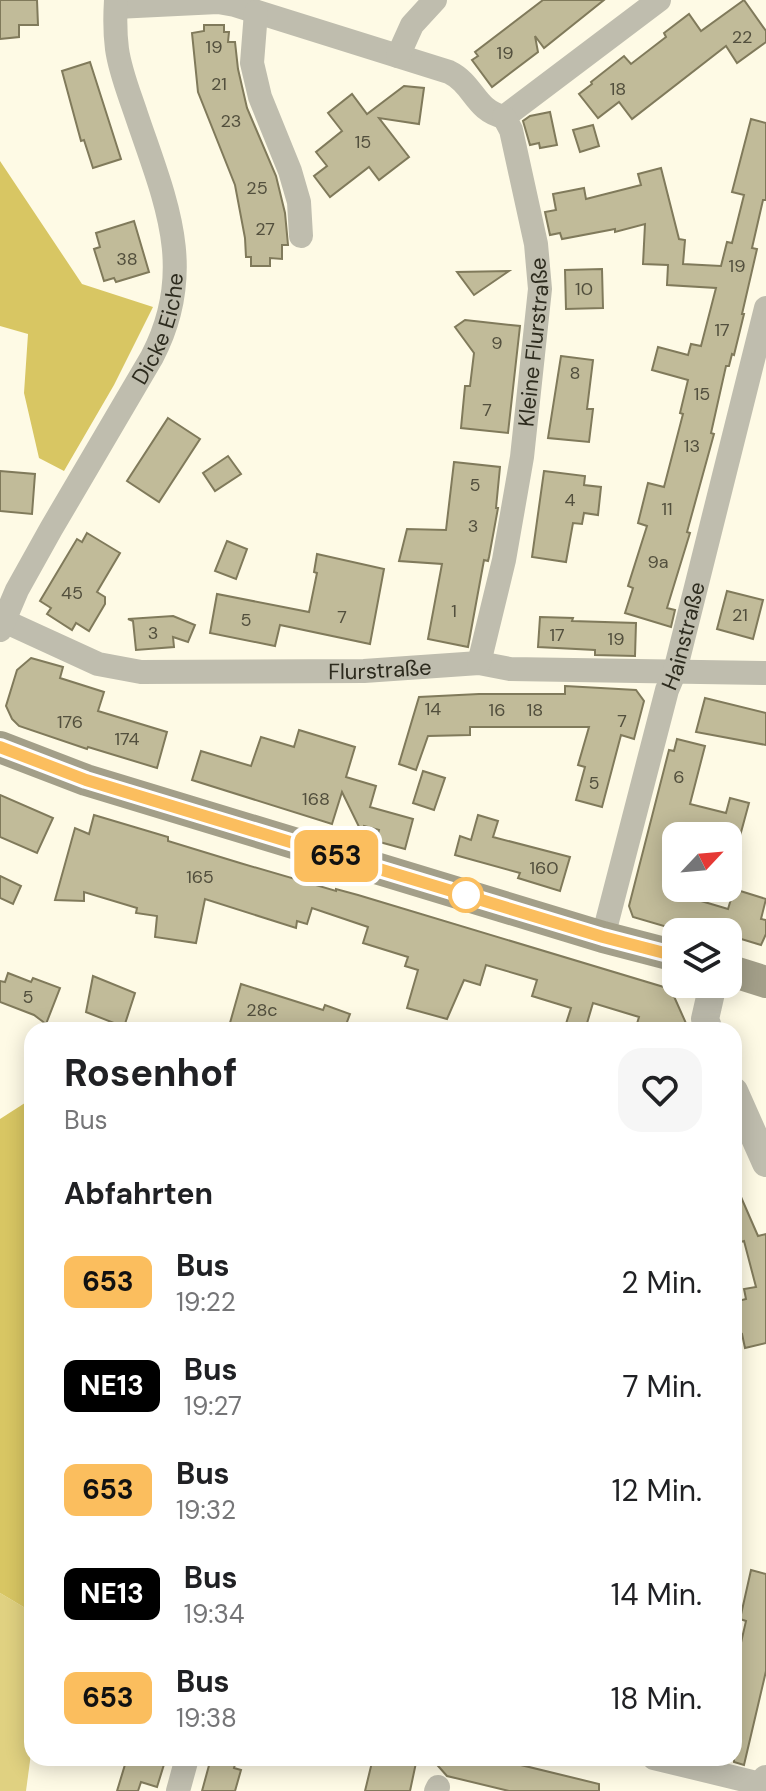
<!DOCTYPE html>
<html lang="de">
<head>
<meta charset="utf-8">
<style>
	body { margin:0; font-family:"DM Sans",sans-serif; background:#f6f6f6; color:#202124; height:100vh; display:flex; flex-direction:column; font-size:30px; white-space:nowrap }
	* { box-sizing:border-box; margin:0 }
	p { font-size:26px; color:#757577 }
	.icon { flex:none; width:44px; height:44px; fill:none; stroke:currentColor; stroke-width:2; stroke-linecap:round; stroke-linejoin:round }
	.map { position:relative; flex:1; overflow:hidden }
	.panel { position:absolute; left:24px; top:1022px; width:718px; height:744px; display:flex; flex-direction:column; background:#fff; border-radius:24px; box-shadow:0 4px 20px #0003 }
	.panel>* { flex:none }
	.badge { padding:0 16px; border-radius:12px; font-size:28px; line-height:52px }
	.needle { width:52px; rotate:64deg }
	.tools { position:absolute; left:662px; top:822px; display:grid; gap:16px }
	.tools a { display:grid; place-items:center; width:80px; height:80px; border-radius:16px; background:#fff; box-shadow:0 4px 20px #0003; font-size:40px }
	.map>.badge { position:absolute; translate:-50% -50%; box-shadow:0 0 0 4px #fff }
	h2 { padding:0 40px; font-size:30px; line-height:72px }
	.round { display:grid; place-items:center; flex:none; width:84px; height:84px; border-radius:24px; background:#f6f6f6 }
	.headline { display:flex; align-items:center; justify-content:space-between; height:136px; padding:0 40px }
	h1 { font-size:38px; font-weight:700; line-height:60px }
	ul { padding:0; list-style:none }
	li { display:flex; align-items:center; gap:24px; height:104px; padding:0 40px }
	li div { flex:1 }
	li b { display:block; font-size:30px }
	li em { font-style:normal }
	li .badge { min-width:88px; font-weight:700; text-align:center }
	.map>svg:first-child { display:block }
	.green { fill:#e0d181 }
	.forest { fill:#d8c663 }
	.building { fill:#c1bb99; stroke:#807a5b; stroke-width:2 }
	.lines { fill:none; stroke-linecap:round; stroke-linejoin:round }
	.minor { stroke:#bfbdae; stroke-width:24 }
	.tertiary { stroke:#bfbdae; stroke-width:28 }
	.secondary { stroke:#a39f89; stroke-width:32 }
	.line-casing { stroke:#fff; stroke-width:18 }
	.line { stroke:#fbbe5e; stroke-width:12 }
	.stop-dot { fill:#fff; stroke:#fbbe5e; stroke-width:4 }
	.labels { text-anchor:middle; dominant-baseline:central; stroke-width:6; stroke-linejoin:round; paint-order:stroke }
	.number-label { font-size:18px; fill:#524f3d }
	.street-label { font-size:22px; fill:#2d2b1e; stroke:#fff }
</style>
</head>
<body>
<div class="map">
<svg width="766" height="1791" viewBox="0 0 766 1791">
	<rect width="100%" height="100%" fill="#fefae5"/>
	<polygon class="green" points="0,1593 32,1612 32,1746 26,1791 0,1791"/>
	<g class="forest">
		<polygon points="0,161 82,284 153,307 114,385 64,471 39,458 24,393 28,334 0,326"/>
		<polygon points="28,1101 32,1103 32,1612 0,1593 0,1119"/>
	</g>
	<g class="building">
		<polygon points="0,0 37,0 38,25 19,25 19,37 0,39"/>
		<polygon points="543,0 604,0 544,48 535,36 538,52 492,87 472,60 478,56 475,52"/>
		<polygon points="744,0 766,31 766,42 737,63 726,46 632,119 619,102 598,118 579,94 592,84 591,82 624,56 631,64 666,37 664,33 689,14 701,31"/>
		<polygon points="204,25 224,25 224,32 229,32 228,42 235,42 238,69 247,108 276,176 285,213 288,245 282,245 282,259 270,258 270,266 251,266 251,257 246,257 245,238 235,185 198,92 192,33 204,31"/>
		<polygon points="90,62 121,159 93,168 84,140 81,141 62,71"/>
		<polygon points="404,86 424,88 419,124 379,118 409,157 379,180 369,167 330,197 314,176 327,166 316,152 342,131 328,113 352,94 367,114"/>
		<polygon points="550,112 557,145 540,148 539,143 530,145 523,121 530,116"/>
		<polygon points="751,119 766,123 766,200 763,200 752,248 757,249 742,314 744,314 734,355 732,354 729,366 726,366 711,433 714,434 687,532 690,533 667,608 675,610 671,627 625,613 633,588 628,586 647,526 638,523 648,483 664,487 683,414 680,413 688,380 652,370 658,347 688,355 691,344 701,346 716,288 667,285 668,265 643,264 645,224 615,232 615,229 562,239 560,233 550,235 545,212 556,210 553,194 584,188 586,199 641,185 638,174 661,168 679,239 685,240 683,264 721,266 727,242 732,243 744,195 732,192"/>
		<polygon points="593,125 599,146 580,152 573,130"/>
		<polygon points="134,221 149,272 116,282 114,278 104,281 94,249 100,247 96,233"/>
		<polygon points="602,269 603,308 566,309 565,270"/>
		<polygon points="509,271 474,295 457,272"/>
		<polygon points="465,320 520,326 508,433 461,428 465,386 470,386 474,353 455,327"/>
		<polygon points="561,356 593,360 587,409 593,409 589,442 548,438"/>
		<polygon points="168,418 200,439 159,502 127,481"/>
		<polygon points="228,456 241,474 215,491 203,473"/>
		<polygon points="454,462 500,467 496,508 498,508 489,557 488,561 484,560 468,647 428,639 442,564 399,561 407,529 446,530"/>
		<polygon points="0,471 35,474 32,514 0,511"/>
		<polygon points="544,471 585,476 584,485 601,487 598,515 584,513 582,524 573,523 566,562 532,557"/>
		<polygon points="87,533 120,553 97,592 105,597 105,604 89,631 76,623 72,630 47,614 51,608 40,601 77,539 82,542"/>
		<polygon points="227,541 247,549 236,579 215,571"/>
		<polygon points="317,554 384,569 370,644 280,625 275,646 210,633 217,594 309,612 317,573 314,572"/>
		<polygon points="727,591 763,600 753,639 717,629"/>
		<polygon points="173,616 195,625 188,642 173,637 174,647 136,650 133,621 128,619"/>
		<polygon points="540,617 573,618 572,621 636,623 635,656 595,655 595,650 538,647"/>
		<polygon points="31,658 63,667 60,678 104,692 98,711 167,732 157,768 88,747 87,749 19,726 12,719 6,706 17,670"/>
		<polygon points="565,686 636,690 644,701 634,739 621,735 602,807 576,800 585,767 578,765 589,727 470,727 470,735 428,736 416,770 399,764 419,697 479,694 565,694"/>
		<polygon points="705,698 766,713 766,745 696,732"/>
		<polygon points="299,730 355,747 346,777 376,786 370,807 413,819 405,849 376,841 379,830 364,826 362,833 342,792 332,824 192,780 201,751 251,766 261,737 294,747"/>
		<polygon points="677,739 705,746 690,804 726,813 730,798 749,803 740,836 676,836 676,888 694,888 691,898 728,909 734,889 766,899 761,919 766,920 766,934 761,945 728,935 728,932 719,932 684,922 681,931 633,917 629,906 669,750 674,751"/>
		<polygon points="423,771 445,778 434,810 413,803"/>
		<polygon points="0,795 53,818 37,853 0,837"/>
		<polygon points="94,815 168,837 168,841 240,863 336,891 336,889 358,895 667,988 672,992 689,1030 635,1030 639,1017 593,1003 585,1030 564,1030 571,1008 532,996 537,980 486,965 480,985 464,980 447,1019 407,1008 418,970 405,966 408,957 363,943 368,927 312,908 307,924 297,921 296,928 205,899 196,943 155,937 157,916 136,913 137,908 84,892 84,901 55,900 75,828 89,834"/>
		<polygon points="478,815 498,821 493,837 570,857 560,891 518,878 520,873 455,855 460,836 471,840"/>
		<polygon points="0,876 21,886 13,904 0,898"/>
		<polygon points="8,973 31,982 33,978 60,988 46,1024 34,1015 0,1002 0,981 5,982"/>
		<polygon points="93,976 135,993 124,1027 86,1012"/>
		<polygon points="241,984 323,1010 325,1005 350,1014 344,1030 228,1030"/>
		<polygon points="734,1181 758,1236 766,1234 766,1343 745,1348 742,1334 734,1336 734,1302 746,1299 744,1289 756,1287 744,1241 734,1244"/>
		<polygon points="751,1570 766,1574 766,1671 744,1765 734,1762 734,1673 746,1621 740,1619"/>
		<polygon points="127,1758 166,1758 157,1787 141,1782 138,1791 117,1791"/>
		<polygon points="211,1758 237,1758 234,1768 241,1770 235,1791 202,1791"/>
		<polygon points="373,1758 417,1758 410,1791 365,1791"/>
		<polygon points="431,1758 492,1758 599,1784 599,1791 509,1791 447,1776"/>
	</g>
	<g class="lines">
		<g class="minor">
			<path d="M116 7 218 2 235 5 449 72C474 84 475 111 504 117"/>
			<polyline points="256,12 252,63 260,97 290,171 299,202 301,236"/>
			<polyline points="398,56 412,25 435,0"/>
			<polyline points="504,117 659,0"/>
			<path id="s1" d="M4 621 98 664 141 672 364 671 479 663 510 669 766 673"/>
			<path id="s2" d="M0 630 17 590 51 529 152 357C198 269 165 200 136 114 129 93 120 71 117 49 115 34 115 16 116 0"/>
			<path id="s3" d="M479 663 504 560 522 457 540 289 536 244 511 130 504 117"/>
			<path id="s4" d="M603 937 667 690 675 671 766 308"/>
			<polyline points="654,1758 765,1785"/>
			<polyline points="178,1791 187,1758"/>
			<polyline points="436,1791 438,1787"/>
		</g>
		<g class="tertiary">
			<polyline points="709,1030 705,1019 713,984"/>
			<polyline points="734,1091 766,1163"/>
			<polyline points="763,1791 766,1779"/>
		</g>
		<g class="secondary">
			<polyline points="0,747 86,780 603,937 676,956"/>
			<polyline points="728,970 766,982"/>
		</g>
	</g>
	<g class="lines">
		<g class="line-casing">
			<polyline id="line" points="0,747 86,780 603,937 676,956"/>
		</g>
		<use href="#line" class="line"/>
	</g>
	<circle class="stop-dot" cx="466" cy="895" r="16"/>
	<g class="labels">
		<g class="number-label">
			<text x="742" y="37">22</text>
			<text x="214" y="47">19</text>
			<text x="505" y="53">19</text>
			<text x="219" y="84">21</text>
			<text x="618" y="89">18</text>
			<text x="231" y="121">23</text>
			<text x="363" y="142">15</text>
			<text x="257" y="188">25</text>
			<text x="265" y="229">27</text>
			<text x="127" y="259">38</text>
			<text x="737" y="266">19</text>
			<text x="584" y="289">10</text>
			<text x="722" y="330">17</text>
			<text x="497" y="343">9</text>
			<text x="575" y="373">8</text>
			<text x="702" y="394">15</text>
			<text x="487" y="410">7</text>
			<text x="692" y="446">13</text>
			<text x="475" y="485">5</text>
			<text x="570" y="500">4</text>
			<text x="667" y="509">11</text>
			<text x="473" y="526">3</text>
			<text x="658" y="562">9a</text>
			<text x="72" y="593">45</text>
			<text x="454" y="611">1</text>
			<text x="740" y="615">21</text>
			<text x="342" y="617">7</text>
			<text x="246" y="620">5</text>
			<text x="153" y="633">3</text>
			<text x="557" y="635">17</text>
			<text x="616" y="639">19</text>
			<text x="433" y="709">14</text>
			<text x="497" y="710">16</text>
			<text x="535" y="710">18</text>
			<text x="622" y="721">7</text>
			<text x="70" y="722">176</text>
			<text x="127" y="739">174</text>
			<text x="679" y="777">6</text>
			<text x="594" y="783">5</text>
			<text x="316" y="799">168</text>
			<text x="544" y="868">160</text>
			<text x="200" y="877">165</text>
			<text x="28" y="997">5</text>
			<text x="262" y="1010">28c</text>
		</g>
		<g class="street-label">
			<text stroke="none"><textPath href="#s2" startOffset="342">Dicke Eiche</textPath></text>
			<text stroke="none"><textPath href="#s3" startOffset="326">Kleine Flurstraße</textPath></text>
			<text stroke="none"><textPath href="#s4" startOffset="312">Hainstraße</textPath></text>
			<text stroke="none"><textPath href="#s1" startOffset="386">Flurstraße</textPath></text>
		</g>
	</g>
</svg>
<div class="tools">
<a><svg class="needle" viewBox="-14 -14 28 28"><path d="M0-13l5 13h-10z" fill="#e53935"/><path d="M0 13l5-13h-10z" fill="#757577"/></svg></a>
<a><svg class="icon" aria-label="layers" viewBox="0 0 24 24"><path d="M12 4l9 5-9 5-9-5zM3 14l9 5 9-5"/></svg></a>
</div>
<b class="badge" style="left:336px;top:856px;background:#fbbe5e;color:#111">653</b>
<section class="panel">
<div class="headline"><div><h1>Rosenhof</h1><p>Bus</p></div><a class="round"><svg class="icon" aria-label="heart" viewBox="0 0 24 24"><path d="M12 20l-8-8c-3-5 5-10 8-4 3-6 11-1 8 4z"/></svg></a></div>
<h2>Abfahrten</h2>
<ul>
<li><span class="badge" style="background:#fbbe5e;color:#111">653</span><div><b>Bus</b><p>19:22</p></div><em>2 Min.</em></li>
<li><span class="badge" style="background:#000;color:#fff">NE13</span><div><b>Bus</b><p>19:27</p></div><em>7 Min.</em></li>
<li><span class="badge" style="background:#fbbe5e;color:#111">653</span><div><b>Bus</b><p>19:32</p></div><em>12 Min.</em></li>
<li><span class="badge" style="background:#000;color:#fff">NE13</span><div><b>Bus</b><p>19:34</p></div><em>14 Min.</em></li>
<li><span class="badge" style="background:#fbbe5e;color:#111">653</span><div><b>Bus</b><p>19:38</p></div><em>18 Min.</em></li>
</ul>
</section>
</div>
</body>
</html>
